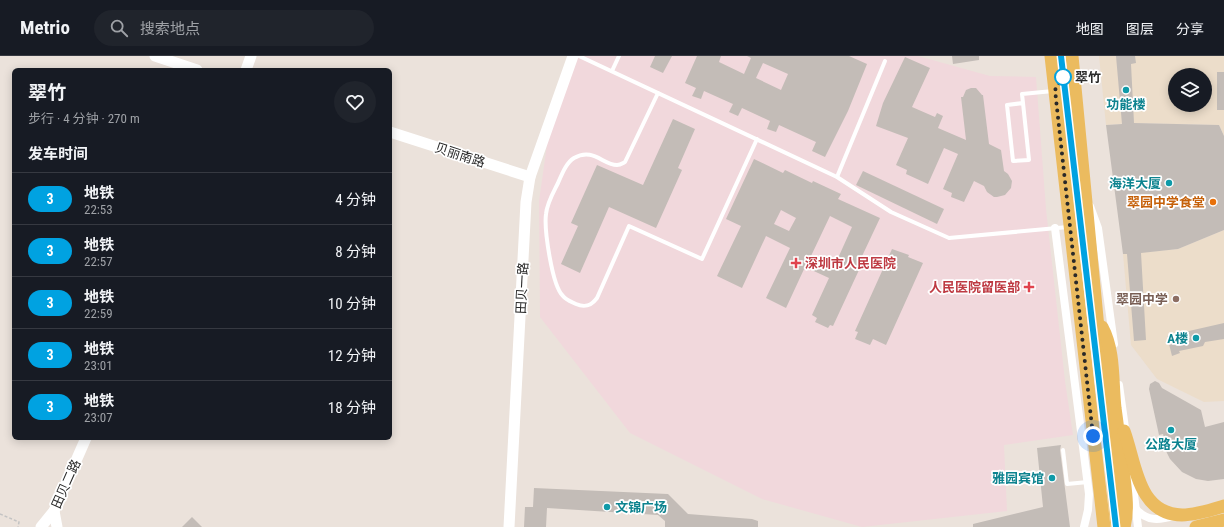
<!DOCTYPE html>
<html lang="zh">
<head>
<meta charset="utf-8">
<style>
	body { margin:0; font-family:"Roboto Condensed","Noto Sans SC",sans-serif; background:#20242c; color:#f1f3f6; height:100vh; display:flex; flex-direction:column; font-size:15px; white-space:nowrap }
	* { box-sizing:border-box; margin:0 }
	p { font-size:13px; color:#9ea1a6 }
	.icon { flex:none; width:22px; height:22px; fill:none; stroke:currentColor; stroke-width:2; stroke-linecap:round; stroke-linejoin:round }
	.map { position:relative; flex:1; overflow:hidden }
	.details { position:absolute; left:12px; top:12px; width:380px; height:372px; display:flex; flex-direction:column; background:#171b24; border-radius:6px; box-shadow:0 2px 10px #0003 }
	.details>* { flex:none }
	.badge { padding:0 8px; border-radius:13px; font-size:14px; line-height:26px }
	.tools { position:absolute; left:1168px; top:12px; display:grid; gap:8px }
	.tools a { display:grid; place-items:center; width:44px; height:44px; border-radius:50%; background:#171b24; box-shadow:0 2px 10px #0003; font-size:20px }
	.you { position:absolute; width:20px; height:20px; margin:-10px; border:3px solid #fff; border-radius:50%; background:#1a73e8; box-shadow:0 0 0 6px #1a73e833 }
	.map>.badge { position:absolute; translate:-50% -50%; box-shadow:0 0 0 2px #fff }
	h2 { padding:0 16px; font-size:15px; line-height:36px }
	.round { display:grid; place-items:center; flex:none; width:42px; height:42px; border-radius:21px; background:#20242c }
	.headline { display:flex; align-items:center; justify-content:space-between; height:68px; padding:0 16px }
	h1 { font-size:19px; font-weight:700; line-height:30px }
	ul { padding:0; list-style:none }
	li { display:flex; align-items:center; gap:12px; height:52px; padding:0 16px; border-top:1px solid #363941 }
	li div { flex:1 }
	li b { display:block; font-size:15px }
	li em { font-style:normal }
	li .badge { min-width:44px; font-weight:700; text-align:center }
	header { display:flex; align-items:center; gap:24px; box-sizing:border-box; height:56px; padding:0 20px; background:#171b24; border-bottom:1px solid #363941 }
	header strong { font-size:19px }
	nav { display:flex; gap:22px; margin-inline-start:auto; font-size:14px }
	.search { width:280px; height:36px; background:#20242c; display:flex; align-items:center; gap:10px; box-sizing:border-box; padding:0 14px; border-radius:22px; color:#9ea1a6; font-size:15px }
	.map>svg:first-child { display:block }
	.education { fill:#ecddca; fill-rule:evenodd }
	.medical { fill:#f1d8dc }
	.building { fill:#c3bcb7; fill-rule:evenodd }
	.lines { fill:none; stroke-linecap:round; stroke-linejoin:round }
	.path { stroke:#c3c3c3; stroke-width:1.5; stroke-dasharray:3 2; stroke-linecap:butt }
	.lane { stroke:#fff; stroke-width:4 }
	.street { stroke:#fff; stroke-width:8 }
	.secondary { stroke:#fff; stroke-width:11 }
	.primary { stroke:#ebbb5f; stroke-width:13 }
	.line-casing { stroke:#fff; stroke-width:9 }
	.line { stroke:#00a2e1; stroke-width:6 }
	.walk { stroke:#292929; stroke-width:4; stroke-dasharray:0 7.2 }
	.stop-dot { fill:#fff; stroke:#00a2e1; stroke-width:2 }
	.culture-dot { fill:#0f9aa8; stroke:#fff; stroke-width:1.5 }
	.food-dot { fill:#e8710a; stroke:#fff; stroke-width:1.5 }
	.health-dot { fill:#e0444e; stroke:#fff; stroke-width:1.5 }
	.education-dot { fill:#8d6e63; stroke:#fff; stroke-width:1.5 }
	.labels { text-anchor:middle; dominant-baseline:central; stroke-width:3.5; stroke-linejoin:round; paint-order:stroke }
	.stop-label { font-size:13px; font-weight:bold; fill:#292929; stroke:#fff; text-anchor:start }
	.culture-label { font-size:13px; font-weight:bold; fill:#0d838f; stroke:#fff; text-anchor:end }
	.street-label { font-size:13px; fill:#292929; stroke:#fff }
	.food-label { font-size:13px; font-weight:bold; fill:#c56008; stroke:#fff; text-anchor:end }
	.health-label { font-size:13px; font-weight:bold; fill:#be3a42; stroke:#fff; text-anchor:start }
	.education-label { font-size:13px; font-weight:bold; fill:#785e54; stroke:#fff; text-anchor:end }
</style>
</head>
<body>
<header>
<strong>Metrio</strong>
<div class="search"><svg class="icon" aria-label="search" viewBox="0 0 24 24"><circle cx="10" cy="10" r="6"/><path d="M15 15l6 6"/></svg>搜索地点</div>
<nav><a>地图</a><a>图层</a><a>分享</a></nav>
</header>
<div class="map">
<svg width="1224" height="471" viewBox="0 0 1224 471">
	<rect width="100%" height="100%" fill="#ebe2db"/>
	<g class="education">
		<path d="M1099 0H1224V80L1219 69 1131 67 1106 69ZM1175 19H1205V49H1175Z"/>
		<polygon points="1224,174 1224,345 1204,346 1157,323 1131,289 1123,198 1178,193"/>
	</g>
	<polygon class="medical" points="579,0 918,0 990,20 1036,21 1046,153 1065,325 1073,379 1004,389 1007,455 862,471 762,443 630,377 540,261 539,145 549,75"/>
	<g class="building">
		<polygon points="655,0 672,0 663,17 650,11"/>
		<path d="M697 0H721L719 6 744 18 751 2 747 0H849L867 8 848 55 825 101 812 95 816 86 779 69 776 76 767 73 770 65 742 52 738 60 729 56 733 48 704 35 701 43 692 40 696 32 685 27ZM763 7 788 18 781 34 756 22Z"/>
		<polygon points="952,0 979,0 979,4 953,8"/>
		<polygon points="1116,0 1135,0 1136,7 1131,8 1134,67 1219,69 1224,80 1224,174 1178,193 1141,197 1146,284 1134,285 1127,198 1123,198 1106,69 1122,68"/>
		<polygon points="905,1 930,12 912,51 935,61 937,57 943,60 938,72 966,84 961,41 963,41 966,34 971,32 976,32 982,39 983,39 989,88 1001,94 1004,115 1008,118 1012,125 1011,132 1005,139 997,141 994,141 987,136 984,130 974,125 964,146 951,141 952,137 943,133 958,98 944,92 928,128 906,118 907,114 896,109 908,82 876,70 883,47"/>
		<rect x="1217" y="16" width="7" height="38"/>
		<polygon points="673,63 695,73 678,112 682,114 656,172 609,151 580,217 561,208 578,170 571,167 597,109 643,129"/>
		<path d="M754 103 783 117 785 114 812 127 813 125 841 138 838 143 880 162 856 213 859 214 833 270 830 269 828 272 815 266 817 262 812 259 829 222 805 211 786 252 766 242 790 192 766 180 742 232 717 220 741 170 726 163ZM781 154 796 162 789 175 774 168ZM830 160 852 171 834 211 811 200Z"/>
		<polygon points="863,115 944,153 937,168 856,129"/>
		<polygon points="892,193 909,199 908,201 923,207 886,289 873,283 870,289 855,283 858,276 855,275"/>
		<polygon points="1224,267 1224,283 1205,286 1203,290 1179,295 1180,297 1172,300 1167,280"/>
		<polygon points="1155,325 1159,327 1162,332 1201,354 1205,371 1224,366 1224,423 1208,425 1196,423 1182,416 1170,403 1165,393 1167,393 1163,378 1159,379 1149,333 1150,328"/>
		<polygon points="1061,389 1060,394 1070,471 973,471 973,468 1043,451 1037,392"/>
		<polygon points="534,432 668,438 688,458 752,463 758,465 758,471 665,471 665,465 658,459 547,452 546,471 524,471 525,451 533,451"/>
		<polygon points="192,461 202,471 182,471"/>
	</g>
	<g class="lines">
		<polyline class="path" points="0,458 19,466 18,471"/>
		<g class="lane">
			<polyline points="579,0 837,121 891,156 949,182 1068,171"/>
			<polyline points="612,15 619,0"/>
			<path d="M658 37 625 106C623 107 620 109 617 109 603 109 593 91 574 102 566 107 562 118 558 127 553 137 547 147 546 158 544 173 552 230 563 240 566 244 572 246 576 248 585 252 591 250 597 242L629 170 702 203 757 83"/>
			<polyline points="1023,47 1007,49 1013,105 1029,104 1023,47 1022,38 1053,35"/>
			<polyline points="837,121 885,5"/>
			<polyline points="1063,394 1067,428 1088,426"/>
		</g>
		<g class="street">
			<polyline points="1090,150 1098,172 1114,288"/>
			<polyline points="1055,172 1089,438 1088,454 1084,471"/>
			<polyline points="1119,329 1126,379"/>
			<polyline points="1131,414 1138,471"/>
			<path d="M1136 453C1147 466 1160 464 1175 460"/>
		</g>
		<g class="secondary">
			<polyline points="155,0 197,14"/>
			<polyline points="246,14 251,0"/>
			<polyline points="390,76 530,121"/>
			<polyline points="54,455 57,471"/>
			<polyline points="41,471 54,455 86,382"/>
			<polyline points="509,471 526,146 530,121 573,0"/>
		</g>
		<g class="primary">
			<polyline points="1051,0 1104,471"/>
			<polyline points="1072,0 1117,471"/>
			<path d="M1102 271C1115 295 1112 326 1115 352 1118 373 1120 393 1123 413 1125 432 1129 452 1124 471"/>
			<path d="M1124 375C1136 407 1137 458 1182 459 1196 459 1211 454 1224 450"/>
			<polyline points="1196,471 1224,464"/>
		</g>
	</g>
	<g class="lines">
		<g class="line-casing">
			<polyline id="line" points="1061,0 1116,471"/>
		</g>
		<use href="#line" class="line"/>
		<polyline class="walk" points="1063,21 1055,34 1093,380"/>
	</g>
	<circle class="stop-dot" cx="1063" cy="21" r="8"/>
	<g class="culture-dot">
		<circle cx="1126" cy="34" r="4"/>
		<circle cx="1169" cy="127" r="4"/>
		<circle cx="1196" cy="282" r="4"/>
		<circle cx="1171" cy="374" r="4"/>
		<circle cx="1052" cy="422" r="4"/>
		<circle cx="607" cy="451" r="4"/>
	</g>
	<circle class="food-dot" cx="1213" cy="146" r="4"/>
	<g class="health-dot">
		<path d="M794 201h4v4h4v4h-4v4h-4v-4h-4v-4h4z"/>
		<path d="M1027 225h4v4h4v4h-4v4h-4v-4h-4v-4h4z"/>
	</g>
	<circle class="education-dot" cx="1176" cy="243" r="4"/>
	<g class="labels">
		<g class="stop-label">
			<text x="1075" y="21">翠竹</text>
		</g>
		<g class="culture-label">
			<text x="1126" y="48" text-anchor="middle">功能楼</text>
			<text x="1161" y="127">海洋大厦</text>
			<text x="1188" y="282">A楼</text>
			<text x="1171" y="388" text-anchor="middle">公路大厦</text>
			<text x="1044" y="422">雅园宾馆</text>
			<text x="615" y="451" text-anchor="start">文锦广场</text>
		</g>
		<g class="street-label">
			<text transform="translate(460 99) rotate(18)">贝丽南路</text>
			<text transform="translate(522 232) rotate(-87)">田贝一路</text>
			<text transform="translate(66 428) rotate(-66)">田贝二路</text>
		</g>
		<g class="food-label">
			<text x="1205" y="146">翠园中学食堂</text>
		</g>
		<g class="health-label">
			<text x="805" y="207">深圳市人民医院</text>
			<text x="1020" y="231" text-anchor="end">人民医院留医部</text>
		</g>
		<g class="education-label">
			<text x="1168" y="243">翠园中学</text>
		</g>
	</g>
</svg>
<div class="tools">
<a><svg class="icon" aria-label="layers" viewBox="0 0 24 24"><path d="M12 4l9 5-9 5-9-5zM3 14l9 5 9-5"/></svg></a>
</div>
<div class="you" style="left:1093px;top:380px"></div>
<section class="details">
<div class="headline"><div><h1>翠竹</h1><p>步行 · 4 分钟 · 270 m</p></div><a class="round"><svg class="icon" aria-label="heart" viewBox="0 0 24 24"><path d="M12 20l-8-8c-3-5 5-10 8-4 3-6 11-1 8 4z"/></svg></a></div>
<h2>发车时间</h2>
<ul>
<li><span class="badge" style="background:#00a2e1;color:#fff">3</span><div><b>地铁</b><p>22:53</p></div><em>4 分钟</em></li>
<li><span class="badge" style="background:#00a2e1;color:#fff">3</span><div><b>地铁</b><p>22:57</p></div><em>8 分钟</em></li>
<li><span class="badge" style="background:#00a2e1;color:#fff">3</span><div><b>地铁</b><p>22:59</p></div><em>10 分钟</em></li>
<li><span class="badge" style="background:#00a2e1;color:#fff">3</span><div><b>地铁</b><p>23:01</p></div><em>12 分钟</em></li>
<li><span class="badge" style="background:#00a2e1;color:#fff">3</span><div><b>地铁</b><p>23:07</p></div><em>18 分钟</em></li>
</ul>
</section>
</div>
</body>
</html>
